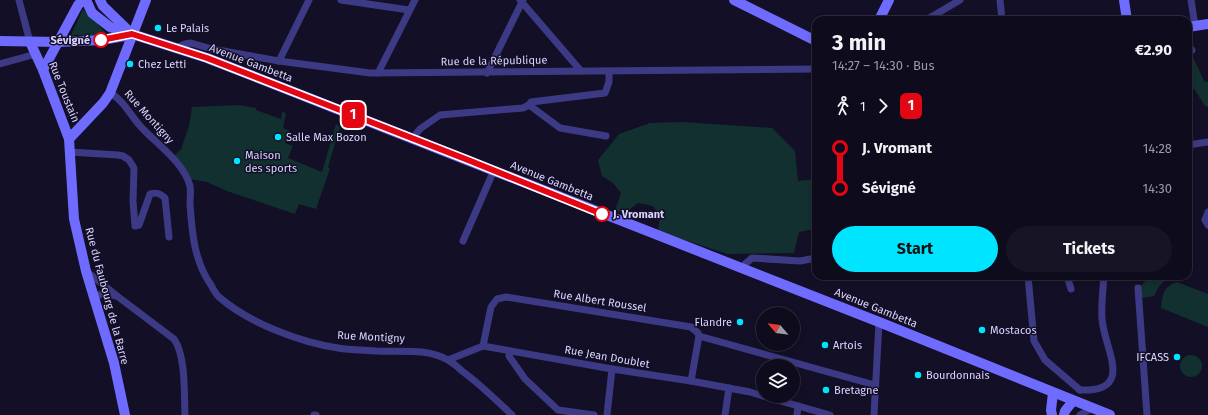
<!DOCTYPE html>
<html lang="en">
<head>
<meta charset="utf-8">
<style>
	body { margin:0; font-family:"Fira Sans",sans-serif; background:#171425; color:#f1f3f6; height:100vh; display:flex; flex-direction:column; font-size:15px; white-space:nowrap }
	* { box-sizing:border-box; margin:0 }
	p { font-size:13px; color:#9b9ba3 }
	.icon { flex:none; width:22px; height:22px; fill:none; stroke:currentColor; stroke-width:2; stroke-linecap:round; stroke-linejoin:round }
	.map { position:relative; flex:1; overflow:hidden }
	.sheet { position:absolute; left:812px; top:16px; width:380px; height:264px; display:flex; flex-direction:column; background:#0e0b1c; border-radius:12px; box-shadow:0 2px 6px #0003,0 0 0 1px #2e2b3b }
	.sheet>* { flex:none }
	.badge { padding:0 8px; border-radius:6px; font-size:14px; line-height:26px }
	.needle { width:26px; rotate:299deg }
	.fabs { position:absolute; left:756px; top:307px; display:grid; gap:8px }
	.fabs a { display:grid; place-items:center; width:44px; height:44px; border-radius:50%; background:#0e0b1c; box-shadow:0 2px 6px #0003,0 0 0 1px #2e2b3b; font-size:20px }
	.map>.badge { position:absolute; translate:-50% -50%; box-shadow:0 0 0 2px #fff }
	.legs { display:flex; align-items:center; gap:6px; height:44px; padding:0 20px; font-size:13px }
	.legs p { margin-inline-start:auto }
	.overview { display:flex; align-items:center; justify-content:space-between; height:68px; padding:0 20px }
	h1 { font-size:22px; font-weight:700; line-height:30px }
	.button { display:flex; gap:8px; margin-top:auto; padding:8px 20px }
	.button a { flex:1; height:46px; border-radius:24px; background:#00e5ff; color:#111; font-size:16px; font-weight:700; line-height:46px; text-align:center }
	.button a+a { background:#171425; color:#f1f3f6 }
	ul { padding:0 20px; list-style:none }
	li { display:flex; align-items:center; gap:14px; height:40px; font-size:15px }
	li i { display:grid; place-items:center; width:6px; height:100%; margin:0 5px; background:currentColor }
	li i::after { content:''; width:10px; height:10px; margin:-5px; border:3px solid; border-radius:50%; background:#0e0b1c }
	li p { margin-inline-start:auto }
	li:first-child i { background:linear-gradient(#0000 50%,currentColor 0) }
	li:last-child i { background:linear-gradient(currentColor 50%,#0000 0) }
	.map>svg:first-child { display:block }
	.green { fill:#12302f }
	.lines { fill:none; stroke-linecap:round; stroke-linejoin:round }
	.street { stroke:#3d3a85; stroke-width:7 }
	.secondary { stroke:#6f6bff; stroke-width:10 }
	.line-1-casing { stroke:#fff; stroke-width:9 }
	.line-1 { stroke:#e30613; stroke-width:6 }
	.poi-dot { fill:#00e5ff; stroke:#130f26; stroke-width:1.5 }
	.stop-1-dot { fill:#fff; stroke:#e30613; stroke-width:2 }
	.labels { text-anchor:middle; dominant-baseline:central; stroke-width:3; stroke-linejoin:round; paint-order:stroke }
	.poi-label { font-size:11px; fill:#d9d4ff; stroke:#130f26; text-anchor:start }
	.stop-label { font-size:11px; font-weight:bold; fill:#d9d4ff; stroke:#130f26; text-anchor:end }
	.street-label { font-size:11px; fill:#d9d4ff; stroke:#130f26 }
</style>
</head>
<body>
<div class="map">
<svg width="1208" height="415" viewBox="0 0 1208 415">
	<rect width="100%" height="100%" fill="#130f26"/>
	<g class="green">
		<polygon points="83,9 106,33 105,35 71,35"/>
		<polygon points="1189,50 1196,63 1204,81 1208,82 1208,107 1205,106 1195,90 1188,86"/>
		<polygon points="239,105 256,108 256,110 281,119 282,112 286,113 283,128 290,131 285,143 293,146 288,158 322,172 336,124 340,127 328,167 330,169 316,209 299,204 295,214 227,191 207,182 190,179 174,156 182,148 182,146 189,126 192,107"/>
		<polygon points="683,122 772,128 795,151 798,181 816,179 816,229 799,232 794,253 727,254 658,231 660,216 653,206 638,203 625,213 615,211 621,193 613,183 602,176 598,160 619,134 650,123"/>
		<path d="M1150 276H1187C1182 278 1178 276 1174 277 1163 279 1158 287 1154 296L1142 298 1140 287Z"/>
		<path d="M1177 282 1208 294V327L1161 308C1162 295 1164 286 1177 282Z"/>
		<circle cx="1191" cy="366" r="11"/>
	</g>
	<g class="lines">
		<g class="street">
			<polyline points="19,0 30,42"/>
			<polyline points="341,0 409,10"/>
			<polyline points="520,0 581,71"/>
			<polyline points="1000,0 1002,20"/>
			<polyline points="1191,0 1195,26"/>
			<polyline points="926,20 960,0"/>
			<polyline points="176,48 185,44 191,43 212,49 279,61 370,73 816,69"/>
			<polyline points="1188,52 1192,50"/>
			<polyline points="279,61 309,0"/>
			<polyline points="0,64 36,54"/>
			<polyline points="378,73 415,0"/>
			<polyline points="487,73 523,0"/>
			<path d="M110 93C124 100 131 117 142 128 158 145 184 163 190 186 191 192 190 198 190 204 192 232 194 261 211 285 213 289 216 294 219 297 249 323 299 342 338 348 350 350 364 350 377 351 401 352 426 348 448 360 453 363 458 367 462 371 480 384 496 400 512 415"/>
			<polyline points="529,105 560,128 606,136"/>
			<polyline points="415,139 416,134 420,129 440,115 523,108 529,105 531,102 605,93 609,82 609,72"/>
			<polyline points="1188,145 1208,142"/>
			<path d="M70 152 118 155 123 156 129 160 134 168 133 201 135 226 139 225 150 194C156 192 160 193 165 198L169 237"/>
			<polyline points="1208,212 1205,220 1208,225"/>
			<polyline points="463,241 494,170"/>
			<polyline points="743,268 745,264 752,258 800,261 816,258"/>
			<path d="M86 271 117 296 174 339C186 356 184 394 185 415"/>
			<polyline points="1028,276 1034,341 1045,360 1080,390"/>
			<polyline points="1067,276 1071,289"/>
			<polyline points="1138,288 1147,415"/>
			<polyline points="94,296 104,294 117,296"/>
			<polyline points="699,336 875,385"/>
			<polyline points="483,346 491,307 497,299 506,297 691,327 698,333 699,336 691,381"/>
			<polyline points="510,351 509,356 525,379 558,410 594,415"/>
			<polyline points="448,360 483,346 612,369 691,381 750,392 763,396"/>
			<path d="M1080 390C1136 392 1104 349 1102 319 1101 305 1103 290 1104 276"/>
			<polyline points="763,396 830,415"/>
			<polyline points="314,415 316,415"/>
			<polyline points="607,415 612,369"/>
			<polyline points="725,415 729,388"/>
			<polyline points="797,415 798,406"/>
			<polyline points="874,415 879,322"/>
			<polyline points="1080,415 1092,408"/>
		</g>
		<g class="secondary">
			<polyline points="86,0 92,13 110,27 207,58 342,111 879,322 1110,415"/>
			<polyline points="100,0 103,6 131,33"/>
			<polyline points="734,0 816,41"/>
			<polyline points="1124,0 1127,20"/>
			<polyline points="879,20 889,0"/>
			<polyline points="1188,27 1208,24"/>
			<polyline points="0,41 58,42 102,40 130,35"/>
			<polyline points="30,42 43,70 69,139 74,219 86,271 114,363 125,415"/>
			<polyline points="43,70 78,5 83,0"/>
			<polyline points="69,139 103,103 110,93 146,0"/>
			<polyline points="1052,415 1051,410 1053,393"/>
			<polyline points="1064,415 1065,411 1073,401"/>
		</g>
	</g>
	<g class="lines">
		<g class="line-1-casing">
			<polyline id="line-1" points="101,40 132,34 207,58 468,160 602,214"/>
		</g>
		<use href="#line-1" class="line-1"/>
	</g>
	<g class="poi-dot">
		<circle cx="158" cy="28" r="4"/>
		<circle cx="130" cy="64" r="4"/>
		<circle cx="278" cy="137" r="4"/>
		<circle cx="237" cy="161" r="4"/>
		<circle cx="740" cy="322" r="4"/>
		<circle cx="982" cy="330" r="4"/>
		<circle cx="825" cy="345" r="4"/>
		<circle cx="1177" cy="357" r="4"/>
		<circle cx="918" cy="375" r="4"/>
		<circle cx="826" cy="390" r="4"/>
	</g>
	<g class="stop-1-dot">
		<circle cx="101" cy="40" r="7"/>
		<circle cx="602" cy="214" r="7"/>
	</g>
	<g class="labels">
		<g class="poi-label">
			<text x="166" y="28">Le Palais</text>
			<text x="138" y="64">Chez Letti</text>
			<text x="286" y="137">Salle Max Bozon</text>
			<text x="245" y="155">Maison<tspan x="245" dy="13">des sports</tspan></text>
			<text x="732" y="322" text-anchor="end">Flandre</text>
			<text x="990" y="330">Mostacos</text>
			<text x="833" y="345">Artois</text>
			<text x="1169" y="357" text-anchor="end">IFCASS</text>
			<text x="926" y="375">Bourdonnais</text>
			<text x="834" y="390">Bretagne</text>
		</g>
		<g class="stop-label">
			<text x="90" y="40">Sévigné</text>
			<text x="613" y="214" text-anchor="start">J. Vromant</text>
		</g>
		<g class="street-label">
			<text transform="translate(494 61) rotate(-1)">Rue de la République</text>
			<text transform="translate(251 63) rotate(21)">Avenue Gambetta</text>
			<text transform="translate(64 92) rotate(68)">Rue Toustain</text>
			<text transform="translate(149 117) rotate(48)">Rue Montigny</text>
			<text transform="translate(552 181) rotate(22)">Avenue Gambetta</text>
			<text transform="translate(107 296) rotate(75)">Rue du Faubourg de la Barre</text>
			<text transform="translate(600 301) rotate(9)">Rue Albert Roussel</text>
			<text transform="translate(876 308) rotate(22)">Avenue Gambetta</text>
			<text transform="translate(371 337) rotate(3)">Rue Montigny</text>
			<text transform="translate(607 357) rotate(10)">Rue Jean Doublet</text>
		</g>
	</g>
</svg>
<div class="fabs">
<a><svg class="needle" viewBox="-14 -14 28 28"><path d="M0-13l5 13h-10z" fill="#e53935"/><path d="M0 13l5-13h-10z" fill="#9b9ba3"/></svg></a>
<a><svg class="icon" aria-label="layers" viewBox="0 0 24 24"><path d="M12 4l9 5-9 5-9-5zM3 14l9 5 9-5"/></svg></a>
</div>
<b class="badge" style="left:353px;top:115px;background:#e30613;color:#fff">1</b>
<section class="sheet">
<div class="overview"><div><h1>3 min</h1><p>14:27 – 14:30 · Bus</p></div><b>€2.90</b></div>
<div class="legs"><svg class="icon" aria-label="walk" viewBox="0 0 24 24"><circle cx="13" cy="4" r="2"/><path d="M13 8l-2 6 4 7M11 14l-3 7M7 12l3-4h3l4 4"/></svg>1<svg class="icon" aria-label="forward" viewBox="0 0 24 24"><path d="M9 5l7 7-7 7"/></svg><b class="badge" style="background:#e30613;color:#fff">1</b></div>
<ul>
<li><i style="color:#e30613"></i><b>J. Vromant</b><p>14:28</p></li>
<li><i style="color:#e30613"></i><b>Sévigné</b><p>14:30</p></li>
</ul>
<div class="button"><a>Start</a><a>Tickets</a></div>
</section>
</div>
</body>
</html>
